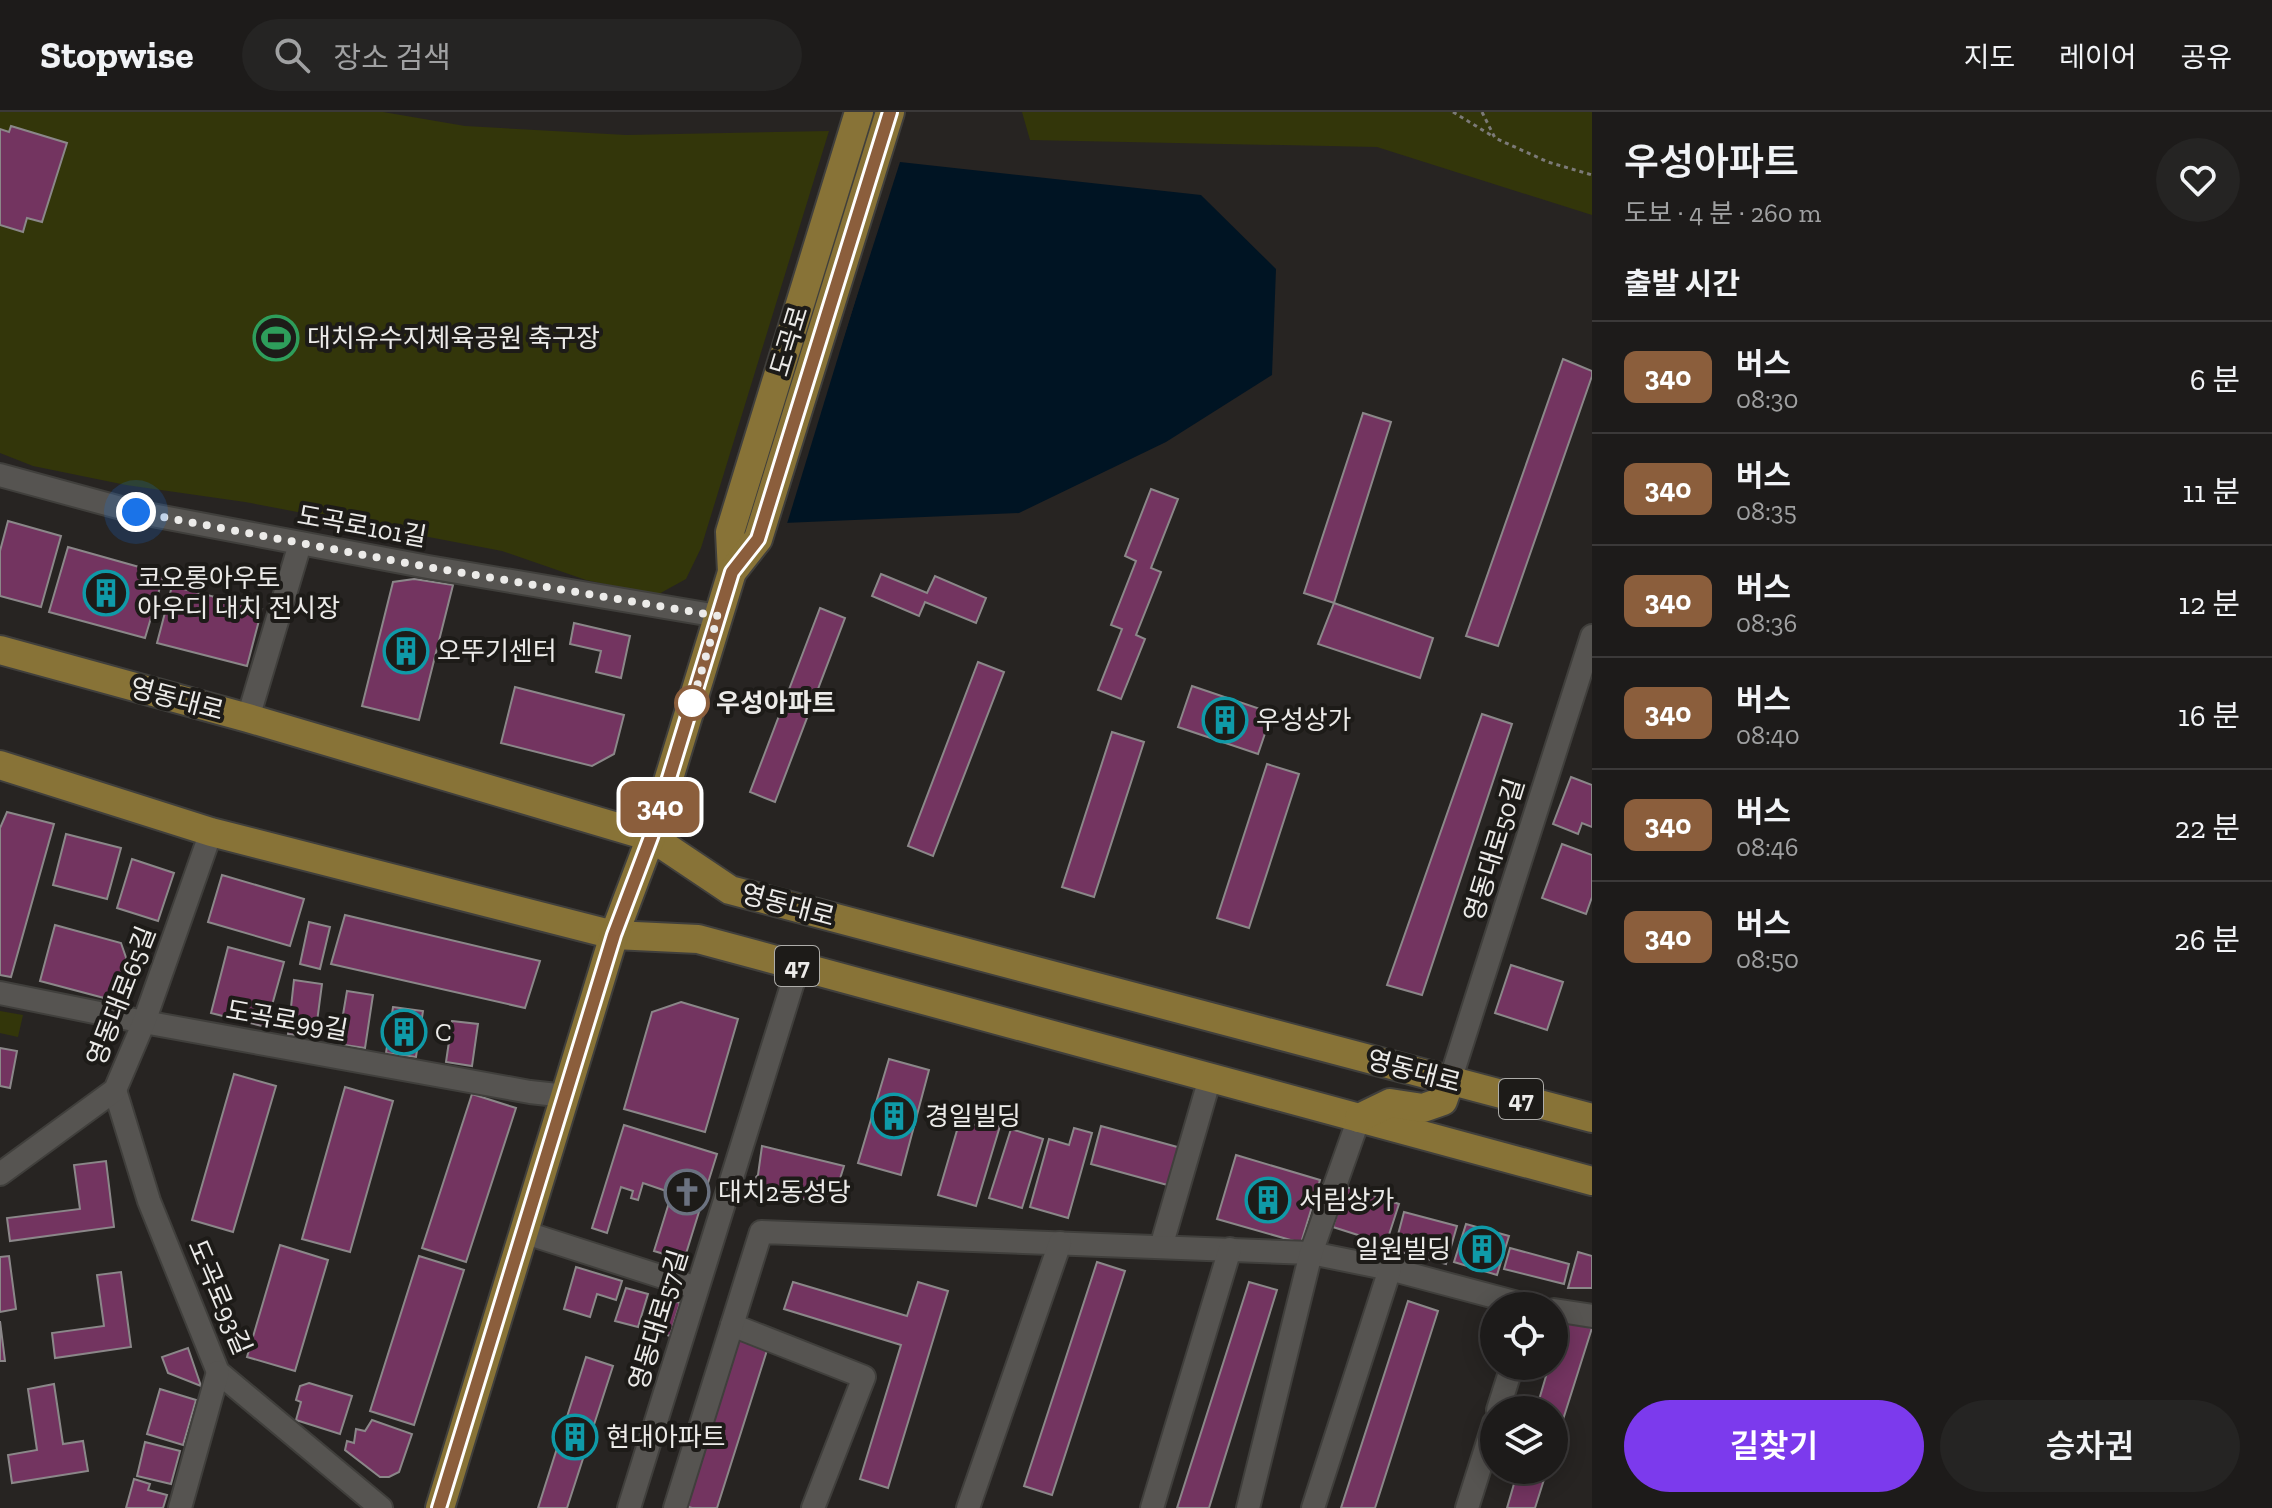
<!DOCTYPE html>
<html lang="ko">
<head>
<meta charset="utf-8">
<style>
	body { margin:0; font-family:"Zilla Slab","Noto Sans KR",serif; background:#252423; color:#f1f3f6; height:100vh; display:flex; flex-direction:column; font-size:30px; white-space:nowrap }
	* { box-sizing:border-box; margin:0 }
	p { font-size:26px; color:#a0a1a2 }
	.icon { flex:none; width:44px; height:44px; fill:none; stroke:currentColor; stroke-width:2; stroke-linecap:round; stroke-linejoin:round }
	.map { position:relative; flex:1; overflow:hidden }
	.panel { display:flex; flex-direction:column; background:#1d1b1a; width:680px }
	.panel>* { flex:none }
	.badge { padding:0 16px; border-radius:12px; font-size:28px; line-height:52px }
	.fabs { position:absolute; left:1480px; top:1180px; display:grid; gap:16px }
	.fabs a { display:grid; place-items:center; width:88px; height:88px; border-radius:50%; background:#1d1b1a; box-shadow:0 4px 20px #0003,0 0 0 2px #3b3939; font-size:40px }
	.you { position:absolute; width:40px; height:40px; margin:-20px; border:6px solid #fff; border-radius:50%; background:#1a73e8; box-shadow:0 0 0 12px #1a73e833 }
	.map>.badge { position:absolute; translate:-50% -50%; box-shadow:0 0 0 4px #fff }
	h2 { padding:0 32px; font-size:30px; line-height:72px }
	.round { display:grid; place-items:center; flex:none; width:84px; height:84px; border-radius:42px; background:#252423 }
	.headline { display:flex; align-items:center; justify-content:space-between; height:136px; padding:0 32px }
	h1 { font-size:38px; font-weight:600; line-height:60px }
	.primary-button { display:flex; gap:16px; margin-top:auto; padding:16px 32px }
	.primary-button a { flex:1; height:92px; border-radius:48px; background:#7c3aed; color:#fff; font-size:32px; font-weight:600; line-height:92px; text-align:center }
	.primary-button a+a { background:#252423; color:#f1f3f6 }
	ul { padding:0; list-style:none }
	li { display:flex; align-items:center; gap:24px; height:112px; padding:0 32px; border-top:2px solid #3b3939 }
	li div { flex:1 }
	li b { display:block; font-size:30px }
	li em { font-style:normal }
	li .badge { min-width:88px; font-weight:700; text-align:center }
	header { display:flex; align-items:center; gap:48px; box-sizing:border-box; height:112px; padding:0 40px; background:#1d1b1a; border-bottom:2px solid #3b3939 }
	header strong { font-size:38px }
	nav { display:flex; gap:44px; margin-inline-start:auto; font-size:28px }
	.search { width:560px; height:72px; background:#252423; display:flex; align-items:center; gap:20px; box-sizing:border-box; padding:0 28px; border-radius:44px; color:#a0a1a2; font-size:30px }
	main { display:flex; flex:1; min-height:0 }
	.map>svg:first-child { display:block }
	.green { fill:#33360a }
	.water { fill:#001423 }
	.pier { fill:#272422 }
	.building { fill:#733460; stroke:#8b8789; stroke-width:2 }
	.lines { fill:none; stroke-linecap:round; stroke-linejoin:round }
	.minor-casing { stroke:#403f3c; stroke-width:26 }
	.major-casing { stroke:#403f3c; stroke-width:32 }
	.path { stroke:#7c7a78; stroke-width:3; stroke-dasharray:4 4; stroke-linecap:butt }
	.minor { stroke:#565451; stroke-width:22 }
	.major { stroke:#887337; stroke-width:28 }
	.line-casing { stroke:#fff; stroke-width:18 }
	.line { stroke:#8b5e3c; stroke-width:12 }
	.walk { stroke:#ecebe9; stroke-width:8; stroke-dasharray:0 14.4 }
	.stop-dot { fill:#fff; stroke:#8b5e3c; stroke-width:4 }
	.labels { text-anchor:middle; dominant-baseline:central; stroke-width:8; stroke-linejoin:round; paint-order:stroke }
	.shield { fill:#1d1b18; stroke:#aeadaa; stroke-width:2 }
	.shield-label { font-size:24px; font-weight:bold; fill:#ecebe9 }
	.poi-label { font-size:26px; fill:#ecebe9; stroke:#1d1b18; text-anchor:start }
	.street-label { font-size:26px; fill:#ecebe9; stroke:#1d1b18 }
	.stop-label { font-size:26px; font-weight:bold; fill:#ecebe9; stroke:#1d1b18; text-anchor:start }
</style>
</head>
<body>
<header>
<strong>Stopwise</strong>
<div class="search"><svg class="icon" aria-label="search" viewBox="0 0 24 24"><circle cx="10" cy="10" r="6"/><path d="M15 15l6 6"/></svg>장소 검색</div>
<nav><a>지도</a><a>레이어</a><a>공유</a></nav>
</header>
<main>
<div class="map">
<svg width="1592" height="1396" viewBox="0 0 1592 1396">
	<rect width="100%" height="100%" fill="#272422"/>
	<g class="green">
		<polygon points="0,0 383,0 465,14 626,23 829,19 701,436 686,467 657,483 586,468 502,439 245,390 126,373 33,354 0,341"/>
		<polygon points="1022,0 1592,0 1592,103 1377,35 1030,28"/>
		<polygon points="0,899 23,903 18,925 0,921"/>
	</g>
	<polygon class="water" points="900,50 1201,83 1276,157 1272,263 1166,330 1019,401 784,411"/>
	<polygon class="pier" points="899,46 786,415 782,415 780,410 896,49"/>
	<g class="building">
		<polygon points="11,14 67,31 42,110 27,106 23,120 0,113 0,17 9,20"/>
		<polygon points="1563,247 1592,259 1592,264 1498,534 1466,524"/>
		<polygon points="1363,301 1391,310 1334,491 1304,481"/>
		<polygon points="1151,377 1178,387 1151,456 1161,460 1136,523 1145,527 1121,587 1098,578 1122,517 1111,513 1136,449 1125,444"/>
		<polygon points="8,409 61,424 41,495 0,484 0,439"/>
		<polygon points="68,435 164,462 145,526 49,500"/>
		<polygon points="881,462 927,481 935,464 986,486 976,511 925,490 919,504 872,484"/>
		<polygon points="414,467 453,473 419,608 362,594 393,470"/>
		<polygon points="172,474 262,497 247,554 157,531"/>
		<polygon points="1334,491 1433,526 1420,566 1318,532"/>
		<polygon points="820,496 845,506 775,690 750,680"/>
		<polygon points="574,511 630,524 621,566 596,560 601,539 570,532"/>
		<polygon points="978,550 1004,560 933,744 908,734"/>
		<polygon points="1192,574 1272,601 1258,642 1178,615"/>
		<polygon points="515,575 624,603 614,642 592,654 501,631"/>
		<polygon points="1482,602 1512,612 1422,883 1387,873"/>
		<polygon points="1112,620 1144,630 1094,785 1062,775"/>
		<polygon points="1267,652 1299,662 1249,816 1217,806"/>
		<polygon points="1571,665 1592,673 1592,715 1582,711 1578,722 1553,712"/>
		<polygon points="7,700 54,712 11,865 0,863 0,716"/>
		<polygon points="66,722 121,736 107,787 53,773"/>
		<polygon points="1562,732 1592,743 1592,785 1586,802 1542,786"/>
		<polygon points="132,747 174,761 158,809 117,796"/>
		<polygon points="222,763 304,787 290,834 208,810"/>
		<polygon points="345,803 540,849 525,896 331,852"/>
		<polygon points="309,810 330,815 320,857 300,852"/>
		<polygon points="55,813 121,831 131,860 123,891 40,869"/>
		<polygon points="228,835 284,850 266,915 211,901"/>
		<polygon points="1511,853 1563,870 1547,918 1495,901"/>
		<polygon points="294,868 322,872 315,925 288,922"/>
		<polygon points="347,879 373,883 365,936 338,932"/>
		<polygon points="681,890 738,907 705,1020 624,997 652,900"/>
		<polygon points="393,895 423,899 416,945 386,941"/>
		<polygon points="452,909 478,912 472,954 446,950"/>
		<polygon points="0,936 17,939 10,976 0,974"/>
		<polygon points="889,947 929,958 901,1063 858,1051"/>
		<polygon points="234,962 276,974 233,1120 192,1108"/>
		<polygon points="345,975 393,989 350,1140 302,1127"/>
		<polygon points="472,982 516,996 466,1150 422,1136"/>
		<polygon points="989,1011 1000,1014 976,1094 938,1083 958,1015"/>
		<polygon points="624,1013 717,1042 684,1148 654,1139 672,1081 643,1071 638,1088 631,1086 633,1079 621,1075 607,1121 592,1116"/>
		<polygon points="1101,1014 1181,1036 1171,1074 1091,1052"/>
		<polygon points="1074,1016 1092,1021 1068,1106 1030,1095 1049,1027 1069,1033"/>
		<polygon points="1011,1017 1043,1027 1022,1096 989,1086"/>
		<polygon points="762,1034 844,1054 833,1089 745,1083 748,1075 758,1063"/>
		<polygon points="1236,1043 1320,1068 1301,1131 1217,1107"/>
		<polygon points="106,1049 114,1115 10,1129 7,1106 80,1097 74,1053"/>
		<polygon points="1346,1075 1399,1092 1386,1132 1333,1115"/>
		<polygon points="1404,1100 1457,1114 1446,1152 1394,1138"/>
		<polygon points="1466,1112 1509,1124 1497,1163 1454,1150"/>
		<polygon points="280,1133 328,1148 295,1259 247,1245"/>
		<polygon points="1510,1136 1569,1152 1564,1172 1504,1157"/>
		<polygon points="1578,1140 1592,1144 1592,1176 1568,1176"/>
		<polygon points="9,1144 16,1197 0,1200 0,1145"/>
		<polygon points="419,1144 464,1158 414,1313 370,1299"/>
		<polygon points="1097,1150 1125,1159 1052,1383 1024,1374"/>
		<polygon points="576,1155 622,1169 616,1188 597,1182 590,1205 564,1197"/>
		<polygon points="121,1160 131,1235 55,1246 52,1221 104,1214 97,1163"/>
		<polygon points="793,1170 907,1204 918,1170 948,1179 888,1376 860,1367 901,1233 784,1197"/>
		<polygon points="1249,1170 1277,1178 1209,1396 1177,1396"/>
		<polygon points="626,1176 648,1182 638,1215 615,1209"/>
		<polygon points="658,1184 680,1191 670,1224 648,1217"/>
		<polygon points="1408,1189 1438,1199 1375,1396 1341,1396"/>
		<polygon points="1563,1208 1592,1216 1554,1336 1554,1298 1536,1298 1549,1254 1554,1254 1554,1238"/>
		<polygon points="0,1209 5,1249 0,1249"/>
		<polygon points="737,1222 769,1232 717,1396 692,1396 683,1393"/>
		<polygon points="188,1236 201,1274 168,1261 162,1245"/>
		<polygon points="586,1245 613,1254 567,1396 538,1396"/>
		<polygon points="309,1271 352,1284 340,1322 296,1308 301,1290 296,1288 300,1274"/>
		<polygon points="54,1272 63,1332 83,1329 88,1359 12,1371 8,1343 37,1338 28,1277"/>
		<polygon points="160,1277 196,1288 183,1333 147,1322"/>
		<polygon points="372,1308 412,1322 399,1360 389,1365 380,1365 345,1338 347,1329 354,1331 356,1317 365,1319"/>
		<polygon points="145,1330 180,1339 171,1372 137,1364"/>
		<polygon points="1518,1358 1547,1358 1535,1396 1507,1396"/>
		<polygon points="134,1367 150,1372 148,1378 167,1383 163,1396 126,1396"/>
	</g>
	<g class="lines">
		<g class="minor-casing">
			<g id="minor">
				<polyline points="0,363 136,400 428,455 718,504"/>
				<polyline points="248,606 300,432"/>
				<polyline points="0,881 144,910 530,980 566,984"/>
				<polyline points="1450,969 1592,524"/>
				<polyline points="115,978 149,1089 218,1260 381,1396"/>
				<polyline points="0,1062 115,978 144,910 211,720"/>
				<polyline points="523,1120 697,1176"/>
				<polyline points="1161,1135 1210,966"/>
				<polyline points="1554,1198 1592,1204"/>
				<polyline points="732,1213 864,1265 813,1396"/>
				<polyline points="1498,1298 1512,1254"/>
				<polyline points="180,1396 218,1260"/>
				<polyline points="629,1396 798,854"/>
				<polyline points="675,1396 761,1120 1311,1141 1390,1157 1529,1194"/>
				<polyline points="968,1396 1060,1131"/>
				<polyline points="1152,1396 1230,1137"/>
				<polyline points="1248,1396 1311,1141 1359,1006"/>
				<polyline points="1313,1396 1390,1157"/>
				<polyline points="1467,1396 1494,1311"/>
			</g>
		</g>
		<g class="major-casing">
			<g id="major">
				<polyline points="732,460 730,420 859,0"/>
				<polyline points="0,538 248,606 651,725 730,778 1592,1006"/>
				<polyline points="0,653 211,720 614,823 698,827 1592,1069"/>
				<polyline points="1359,1006 1390,991 1423,996 1443,989 1450,969"/>
				<polyline points="440,1396 614,823 651,725 732,460 758,427 890,0"/>
			</g>
		</g>
		<g class="path">
			<polyline points="1453,0 1494,25"/>
			<polyline points="1482,0 1495,26 1548,50 1592,63"/>
		</g>
		<use href="#minor" class="minor"/>
		<use href="#major" class="major"/>
	</g>
	<g class="lines">
		<g class="line-casing">
			<polyline id="line" points="439,1396 614,823 651,725 732,460 758,427 890,0"/>
		</g>
		<use href="#line" class="line"/>
		<polyline class="walk" points="136,400 428,455 718,504 692,591"/>
	</g>
	<defs>
		<g id="stadium-ring" transform="scale(2.3)"><circle r="9.5" fill="#1d1b18" stroke="#2e9e5b" stroke-width="1.5"/><path d="M0-5a6.5 5 0 1 0 0 10a6.5 5 0 1 0 0-10ZM-3.5-1.8h7v3.6h-7Z" fill="#2e9e5b"/></g>
		<g id="building-ring" transform="scale(2.3)"><circle r="9.5" fill="#1d1b18" stroke="#0f9aa8" stroke-width="1.5"/><path d="M-4-6H4V6H1V3H-1V6H-4ZM-2.5-4.3h1.7v1.8h-1.7ZM.8-4.3h1.7v1.8H.8ZM-2.5-1h1.7V.8h-1.7ZM.8-1h1.7V.8H.8Z" fill="#0f9aa8"/></g>
		<g id="church-ring" transform="scale(2.3)"><circle r="9.5" fill="#1d1b18" stroke="#6b7280" stroke-width="1.5"/><path d="M-1.2-6h2.4v3.5h3.3v2.4h-3.3V6h-2.4V-.1h-3.3v-2.4h3.3Z" fill="#6b7280"/></g>
	</defs>
	<g fill-rule="evenodd">
		<use href="#stadium-ring" x="276" y="226"/>
		<use href="#building-ring" x="106" y="481"/>
		<use href="#building-ring" x="406" y="539"/>
		<use href="#building-ring" x="1225" y="608"/>
		<use href="#building-ring" x="404" y="920"/>
		<use href="#building-ring" x="894" y="1004"/>
		<use href="#church-ring" x="687" y="1080"/>
		<use href="#building-ring" x="1268" y="1088"/>
		<use href="#building-ring" x="1482" y="1137"/>
		<use href="#building-ring" x="575" y="1325"/>
	</g>
	<circle class="stop-dot" cx="692" cy="591" r="16"/>
	<g class="labels">
		<g class="shield">
			<rect x="775" y="834" width="44" height="40" rx="6"/>
			<rect x="1499" y="967" width="44" height="40" rx="6"/>
		</g>
		<g class="shield-label">
			<text x="797" y="854">47</text>
			<text x="1521" y="987">47</text>
		</g>
		<g class="poi-label">
			<text x="307" y="226">대치유수지체육공원 축구장</text>
			<text x="137" y="466">코오롱아우토<tspan x="137" dy="30">아우디 대치 전시장</tspan></text>
			<text x="437" y="539">오뚜기센터</text>
			<text x="1256" y="608">우성상가</text>
			<text x="435" y="920">C</text>
			<text x="925" y="1004">경일빌딩</text>
			<text x="718" y="1080">대치2동성당</text>
			<text x="1299" y="1088">서림상가</text>
			<text x="1451" y="1137" text-anchor="end">일원빌딩</text>
			<text x="606" y="1325">현대아파트</text>
		</g>
		<g class="street-label">
			<text transform="translate(789 229) rotate(-73)">도곡로</text>
			<text transform="translate(362 414) rotate(10)">도곡로101길</text>
			<text transform="translate(177 587) rotate(15)">영동대로</text>
			<text transform="translate(1494 738) rotate(-73)">영동대로50길</text>
			<text transform="translate(788 793) rotate(15)">영동대로</text>
			<text transform="translate(121 884) rotate(-69)">영동대로65길</text>
			<text transform="translate(287 908) rotate(10)">도곡로99길</text>
			<text transform="translate(1414 959) rotate(15)">영동대로</text>
			<text transform="translate(220 1185) rotate(67)">도곡로93길</text>
			<text transform="translate(658 1208) rotate(-73)">영동대로57길</text>
		</g>
		<g class="stop-label">
			<text x="716" y="591">우성아파트</text>
		</g>
	</g>
</svg>
<div class="fabs">
<a><svg class="icon" aria-label="locate" viewBox="0 0 24 24"><circle cx="12" cy="12" r="6"/><path d="M12 2v4M12 18v4M2 12h4M18 12h4"/></svg></a>
<a><svg class="icon" aria-label="layers" viewBox="0 0 24 24"><path d="M12 4l9 5-9 5-9-5zM3 14l9 5 9-5"/></svg></a>
</div>
<div class="you" style="left:136px;top:400px"></div>
<b class="badge" style="left:660px;top:695px;background:#8b5e3c;color:#fff">340</b>
</div>
<section class="panel">
<div class="headline"><div><h1>우성아파트</h1><p>도보 · 4 분 · 260 m</p></div><a class="round"><svg class="icon" aria-label="heart" viewBox="0 0 24 24"><path d="M12 20l-8-8c-3-5 5-10 8-4 3-6 11-1 8 4z"/></svg></a></div>
<h2>출발 시간</h2>
<ul>
<li><span class="badge" style="background:#8b5e3c;color:#fff">340</span><div><b>버스</b><p>08:30</p></div><em>6 분</em></li>
<li><span class="badge" style="background:#8b5e3c;color:#fff">340</span><div><b>버스</b><p>08:35</p></div><em>11 분</em></li>
<li><span class="badge" style="background:#8b5e3c;color:#fff">340</span><div><b>버스</b><p>08:36</p></div><em>12 분</em></li>
<li><span class="badge" style="background:#8b5e3c;color:#fff">340</span><div><b>버스</b><p>08:40</p></div><em>16 분</em></li>
<li><span class="badge" style="background:#8b5e3c;color:#fff">340</span><div><b>버스</b><p>08:46</p></div><em>22 분</em></li>
<li><span class="badge" style="background:#8b5e3c;color:#fff">340</span><div><b>버스</b><p>08:50</p></div><em>26 분</em></li>
</ul>
<div class="primary-button"><a>길찾기</a><a>승차권</a></div>
</section>
</main>
</body>
</html>
